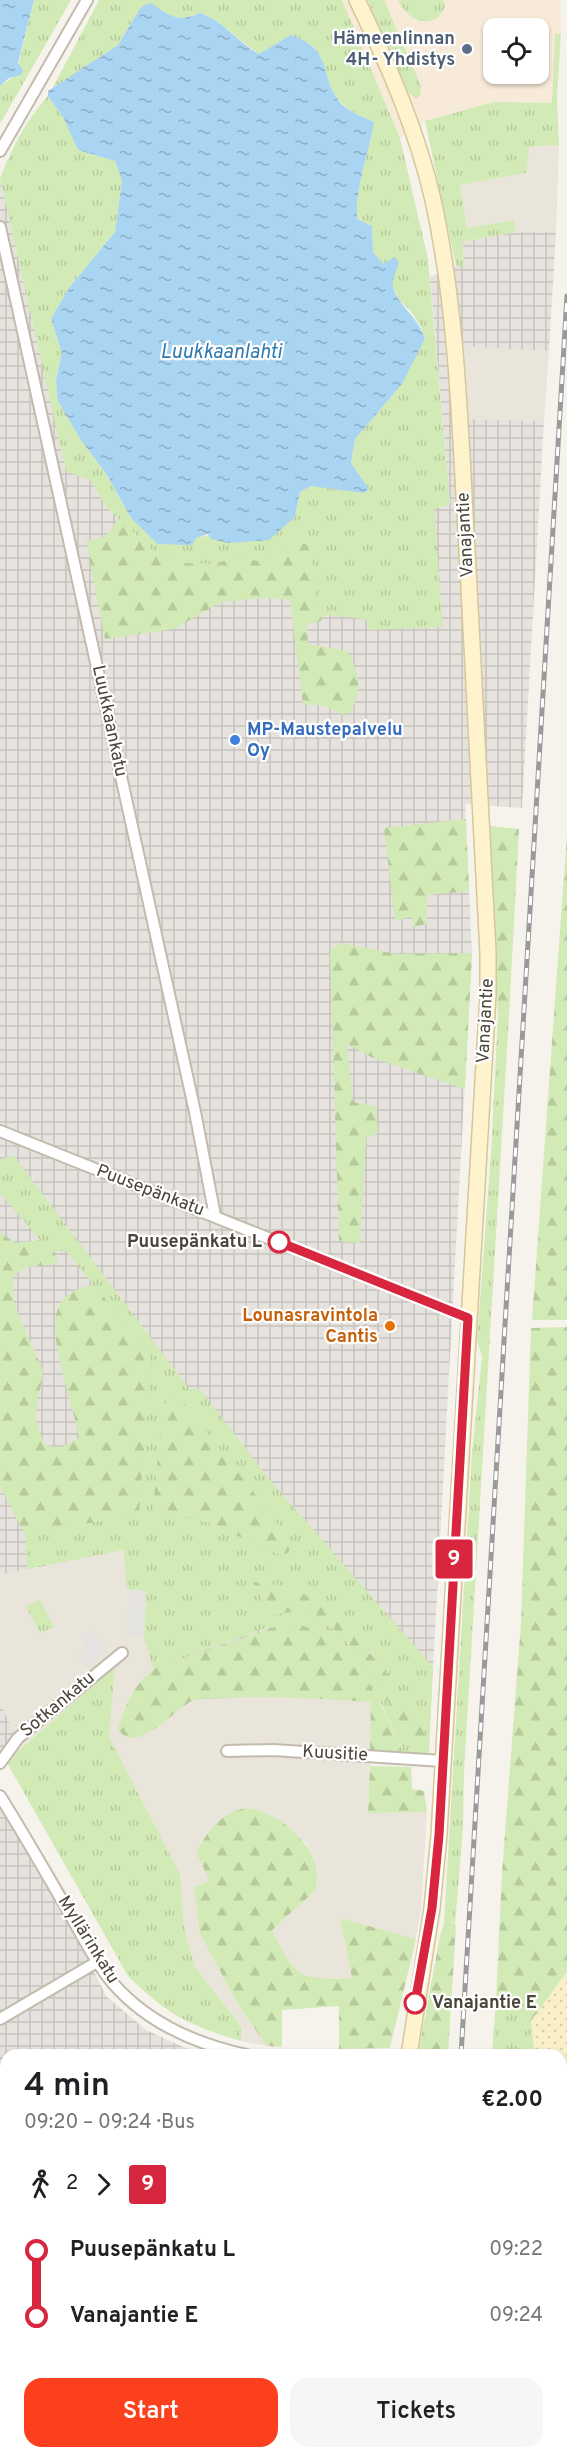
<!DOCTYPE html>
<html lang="en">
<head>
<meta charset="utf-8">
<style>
	body { margin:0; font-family:Overpass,sans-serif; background:#f6f6f6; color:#202124; height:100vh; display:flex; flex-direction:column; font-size:22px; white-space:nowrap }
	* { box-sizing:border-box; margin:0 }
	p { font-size:20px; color:#757577 }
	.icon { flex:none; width:33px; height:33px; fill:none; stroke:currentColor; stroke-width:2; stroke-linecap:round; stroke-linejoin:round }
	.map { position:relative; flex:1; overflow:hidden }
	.sheet { position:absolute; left:0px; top:2049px; width:567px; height:410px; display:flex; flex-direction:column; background:#fff; border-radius:18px 18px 0 0; box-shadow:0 2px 4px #0004 }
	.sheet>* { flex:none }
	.badge { padding:0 12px; border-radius:4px; font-size:21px; line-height:39px }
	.buttons { position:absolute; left:483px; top:18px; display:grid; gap:12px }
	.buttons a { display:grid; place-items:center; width:66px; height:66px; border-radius:12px; background:#fff; box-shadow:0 2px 4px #0004; font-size:30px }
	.map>.badge { position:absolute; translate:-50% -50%; box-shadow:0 0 0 3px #fff }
	.legs { display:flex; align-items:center; gap:9px; height:66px; padding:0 24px; font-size:20px }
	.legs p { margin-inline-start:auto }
	.overview { display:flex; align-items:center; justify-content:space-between; height:102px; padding:0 24px }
	h1 { font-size:33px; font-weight:600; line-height:45px }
	.cta { display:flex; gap:12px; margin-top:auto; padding:12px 24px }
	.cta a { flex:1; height:69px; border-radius:18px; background:#fc3f1d; color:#fff; font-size:24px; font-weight:600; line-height:69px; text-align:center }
	.cta a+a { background:#f6f6f6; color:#202124 }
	ul { padding:0 24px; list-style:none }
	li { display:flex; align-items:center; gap:21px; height:66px; font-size:22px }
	li i { display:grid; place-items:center; width:9px; height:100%; margin:0 8px; background:currentColor }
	li i::after { content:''; width:15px; height:15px; margin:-8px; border:4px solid; border-radius:50%; background:#fff }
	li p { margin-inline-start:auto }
	li:first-child i { background:linear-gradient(#0000 50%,currentColor 0) }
	li:last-child i { background:linear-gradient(currentColor 50%,#0000 0) }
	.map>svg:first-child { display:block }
	.residential { fill:#eae5da }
	.commercial { fill:#f7ead8; fill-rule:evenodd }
	.industrial { fill:url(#industrial-grid) }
	.grass { fill:url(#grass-tufts); fill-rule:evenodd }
	.forest { fill:url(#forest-firs) }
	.sand { fill:url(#sand-dots) }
	.parking { fill:#e5e3e0 }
	.water { fill:url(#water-ripples) }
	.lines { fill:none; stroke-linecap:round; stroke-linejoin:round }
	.street-casing { stroke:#c2bbae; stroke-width:14 }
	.secondary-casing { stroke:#d6c79b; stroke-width:18 }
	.highway-casing { stroke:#e0a43c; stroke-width:21 }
	.street { stroke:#fff; stroke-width:10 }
	.secondary { stroke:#fff3cd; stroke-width:15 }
	.highway { stroke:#ffcf6e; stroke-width:18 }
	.rail-casing { stroke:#9a9a9a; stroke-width:5 }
	.rail { stroke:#fff; stroke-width:3; stroke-dasharray:9; stroke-linecap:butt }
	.line-1-casing { stroke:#fff; stroke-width:14 }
	.line-1 { stroke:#d7263d; stroke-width:9 }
	.service-dot { fill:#5c6f8a; stroke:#fff; stroke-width:2 }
	.shop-dot { fill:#3f7fe0; stroke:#fff; stroke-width:2 }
	.stop-1-dot { fill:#fff; stroke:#d7263d; stroke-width:3 }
	.food-dot { fill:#e8710a; stroke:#fff; stroke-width:2 }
	.labels { text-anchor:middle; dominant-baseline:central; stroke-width:4.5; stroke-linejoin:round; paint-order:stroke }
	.service-label { font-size:18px; font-weight:bold; fill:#4e5e75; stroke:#fff; text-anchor:end }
	.street-label { font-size:18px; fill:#4b4439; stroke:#fff }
	.shop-label { font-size:18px; font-weight:bold; fill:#366cbe; stroke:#fff; text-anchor:start }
	.stop-label { font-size:18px; font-weight:bold; fill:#4b4439; stroke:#fff; text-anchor:end }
	.food-label { font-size:18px; font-weight:bold; fill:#c56008; stroke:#fff; text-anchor:end }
	.water-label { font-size:20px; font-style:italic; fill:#2e7ab2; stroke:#fff }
</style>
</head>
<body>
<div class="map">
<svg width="567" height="2458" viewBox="0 0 567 2458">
	<defs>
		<pattern id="industrial-grid" width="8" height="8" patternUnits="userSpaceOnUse" patternTransform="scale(1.5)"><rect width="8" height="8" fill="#e6e2dd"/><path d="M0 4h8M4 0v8" fill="none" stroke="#c7c3be"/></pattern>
		<pattern id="grass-tufts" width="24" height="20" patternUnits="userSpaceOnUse" patternTransform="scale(1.5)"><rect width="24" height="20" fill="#d2eab5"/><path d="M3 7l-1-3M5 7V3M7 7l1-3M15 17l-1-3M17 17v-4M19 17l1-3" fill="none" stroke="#b6ca9c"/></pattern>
		<pattern id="forest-firs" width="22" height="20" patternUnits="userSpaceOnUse" patternTransform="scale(1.5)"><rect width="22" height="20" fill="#d2eab5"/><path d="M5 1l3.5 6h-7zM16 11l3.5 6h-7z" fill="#b6ca9c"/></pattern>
		<pattern id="sand-dots" width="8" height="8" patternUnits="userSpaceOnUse" patternTransform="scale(1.5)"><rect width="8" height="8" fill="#f9efc9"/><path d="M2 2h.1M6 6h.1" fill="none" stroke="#d7cead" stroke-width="1.8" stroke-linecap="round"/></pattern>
		<pattern id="water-ripples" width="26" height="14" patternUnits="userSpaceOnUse" patternTransform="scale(1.5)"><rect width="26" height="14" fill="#a9d4f2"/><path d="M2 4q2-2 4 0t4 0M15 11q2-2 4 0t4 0" fill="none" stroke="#8caec5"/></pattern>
	</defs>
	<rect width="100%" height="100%" fill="#f6f3ec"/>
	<g class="residential">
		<polygon points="559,145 556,232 516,232 514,220 467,228 460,185 525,173 529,147"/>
		<polygon points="461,345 549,351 544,421 466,419"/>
		<polygon points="125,1550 127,1589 131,1590 192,1700 271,1695 372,1702 368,1813 427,1812 421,1909 416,1939 340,1918 352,1978 315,1978 293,1969 272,1930 316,1890 317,1867 306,1843 273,1817 210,1881 195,1887 200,1934 239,2006 267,2046 241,2041 241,2026 195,1967 184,1927 180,1874 108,1737 115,1668 21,1747 0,1703 0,1575"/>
	</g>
	<path class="commercial" d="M342 0H560L561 34 555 33 552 103 494 102 425 121 400 138ZM494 28H538V74H494Z"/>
	<g class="industrial">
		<polygon points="0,178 48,389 106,507 154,552 450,505 430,277 456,266 465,266 462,242 516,232 556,232 549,351 461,346 466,419 544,421 522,808 465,804 472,953 431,1705 271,1695 192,1700 159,1686 144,1638 146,1591 127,1589 124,1550 0,1575"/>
		<polygon points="0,1703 21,1747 0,1766"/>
		<polygon points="0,1807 82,1947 106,1996 146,2030 201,2055 6,2055 6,2246 0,2246"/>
	</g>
	<g class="grass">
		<polygon points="34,0 71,0 0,124 0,86 16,75"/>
		<path d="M99 0H342L400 138 428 259 450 505 434 509 443 627 369 630 366 619 326 615 322 606 314 603 317 581 310 560 283 544 265 563 241 557 212 564 184 563 154 552 106 507 91 481 66 471 0 178C12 148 26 120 48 96L63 117 78 150 115 161 122 181 115 232 69 288 51 319 62 353 56 380 81 440 107 475 131 518 196 538 295 517 300 492 311 486 369 489 351 463 355 439 402 384 425 339 421 327 410 310 399 300 383 264 373 252 372 226 357 219C355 186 369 155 374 122 365 118 352 113 345 106 316 80 338 51 291 35L260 54C238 42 224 21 200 13 185 19 171 21 158 8L141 7 118 45 75 76 52 89Z"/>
		<polygon points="368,0 384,0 421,86 421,94 416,99 404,88"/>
		<path d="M398 0H443L446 5 438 18C420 27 406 16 398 0Z"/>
		<polygon points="555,33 561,34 557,98 559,145 529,147 526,173 460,185 467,228 514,220 516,232 462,242 465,267 456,266 425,121 494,102 552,103"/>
		<polygon points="498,1014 509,1015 506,1066 464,1772 463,1828 455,1924 452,1921 444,1923 472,1452 482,1357 477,1340 491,1153"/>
		<path d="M13 1155 190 1390 199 1388 269 1479 433 1667 429 1754H404L381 1703 338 1645 269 1627 154 1669 144 1638 146 1591 127 1589 124 1550 27 1569 25 1535 139 1513 151 1356 66 1251H54L40 1240 0 1193V1160ZM176 1394 280 1555 204 1521 153 1511ZM304 1595 371 1653 408 1704 423 1730 424 1752H415C394 1711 356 1633 310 1615 297 1610 283 1613 270 1616Z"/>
		<polygon points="40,1600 54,1627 40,1633 26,1606"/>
		<path d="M115 1667 109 1737 180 1874 184 1927 195 1967 241 2026V2041C188 2025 168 2015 128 1976L6 1761Z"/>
		<polygon points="496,2001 531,2021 535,2055 492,2055"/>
		<polygon points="0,2246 6,2246 6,2431 0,2433"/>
		<polygon points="129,2452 349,2452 360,2458 115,2458"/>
	</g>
	<g class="forest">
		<path d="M118 518 154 552 184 563 212 564 241 557 265 563 283 544H308L317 581 314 603 322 606 326 615 319 622 307 624 308 644 347 651C360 674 363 689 350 713L342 714 325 706 303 704 290 600 265 598 221 602 174 629 105 639 86 541C104 538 110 535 118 518Z"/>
		<polygon points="466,819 469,891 427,895 427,924 413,927 412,917 395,920 384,828"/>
		<polygon points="490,826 519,829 509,1015 498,1014"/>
		<polygon points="567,834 567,1320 532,1320"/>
		<polygon points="341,943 396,954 472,953 465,1089 371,1057 347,1044 353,1102 376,1106 378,1133 366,1138 360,1243 339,1241 330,951"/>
		<path d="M0 1232 15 1243 40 1240 54 1251 58 1264 27 1267 13 1276 14 1303 43 1371 35 1418 44 1444 59 1448 79 1438C74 1405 45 1334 59 1306 65 1293 81 1287 94 1285L151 1356 139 1514 25 1535 0 1486Z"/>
		<polygon points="567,1327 567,1972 531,2021 496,2001 502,1873 521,1623 531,1328"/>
		<polygon points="176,1393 290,1539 292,1544 288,1553 280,1555 204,1521 153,1511 162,1409 170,1397"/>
		<path d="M253 1582C264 1584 278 1584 289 1587 328 1599 409 1691 423 1729 425 1735 424 1745 424 1752L415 1753C394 1711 357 1633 310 1615 297 1610 283 1613 270 1616Z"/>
		<path d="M286 1623C351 1627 381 1703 404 1754L370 1751 371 1702C322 1699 273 1695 224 1698 214 1699 200 1697 192 1701 175 1708 136 1758 118 1729 125 1705 134 1684 154 1669Z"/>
		<polygon points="370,1766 411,1767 412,1789 424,1791 427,1812 368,1813"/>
		<path d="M245 1808C274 1810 309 1838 316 1866 318 1873 316 1883 316 1890L272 1930C296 1977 298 1980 352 1978L340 1918 416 1939 390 2048 339 2049V2006L282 2010V2047L267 2046 239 2006 200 1934 194 1887 210 1881 196 1852C209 1831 219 1814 245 1808Z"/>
		<polygon points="449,1920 456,1925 448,2055 418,2055 440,1936 444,1923"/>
		<polygon points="567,2330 567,2412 561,2388 561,2337"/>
	</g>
	<polygon class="sand" points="567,1972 567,2095 561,2086 561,2055 535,2055 531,2021"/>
	<g class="parking">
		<polygon points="131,1590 146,1591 144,1638 125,1635"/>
		<polygon points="94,1629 107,1651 87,1667 79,1656 88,1650 80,1636"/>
	</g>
	<g class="water">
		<polygon points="0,0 34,0 18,63 23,70 21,75 9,78 0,86"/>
		<path d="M151 3C170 16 177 23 200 13 224 21 237 42 259 54L291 35C338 51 316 80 345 107 352 113 365 118 374 122 369 155 355 186 357 219L372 226 373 252 383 264 395 257 399 263C397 269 392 279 393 286 396 304 418 316 425 339L402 384 355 439 351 463 369 489 364 493 311 486 300 492 295 517 269 540 229 543 211 539 208 534 196 538 192 545 158 544 131 518 107 475 81 440 58 401 56 380 62 353 51 319 69 288 115 232 122 181 115 161 78 150 63 117 48 96V91L118 45 141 7Z"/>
	</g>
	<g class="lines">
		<g class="street-casing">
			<g id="street">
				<polyline points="0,151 87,0"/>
				<polyline points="0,227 195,1112 215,1216"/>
				<polyline points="0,1131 468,1318"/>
				<polyline points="227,1751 273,1750 443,1761"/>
				<polyline points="0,1763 18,1738 122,1653"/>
				<path d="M0 1796C22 1831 42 1866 63 1902 77 1926 90 1953 107 1976 141 2020 194 2044 247 2055"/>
				<polyline points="0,2019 97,1962"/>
			</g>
		</g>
		<g class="secondary-casing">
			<g id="secondary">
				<path d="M357 0C388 64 417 130 433 200 458 314 460 433 467 549 474 684 481 818 488 953V996L439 1835 432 1908 409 2055"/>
				<polyline points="406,2458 407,2452"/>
			</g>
		</g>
		<g class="highway-casing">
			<g id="highway">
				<polyline points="561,2244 567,2242"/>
				<polyline points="366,2452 386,2458"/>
				<polyline points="0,2455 6,2452"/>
			</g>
		</g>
		<use href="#street" class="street"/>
		<use href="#secondary" class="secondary"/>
		<use href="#highway" class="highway"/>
		<g class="rail-casing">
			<g id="rail">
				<polyline points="461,2055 567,296"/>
				<polyline points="438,2458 438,2452"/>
				<polyline points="447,2458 447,2452"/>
			</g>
		</g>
		<use href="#rail" class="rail"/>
	</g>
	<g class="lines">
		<g class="line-1-casing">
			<polyline id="line-1" points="279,1242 468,1318 439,1835 432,1908 415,2003"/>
		</g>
		<use href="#line-1" class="line-1"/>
	</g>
	<circle class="service-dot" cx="467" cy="49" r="6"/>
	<circle class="shop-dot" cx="235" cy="740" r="6"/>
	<g class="stop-1-dot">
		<circle cx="279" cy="1242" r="10"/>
		<circle cx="415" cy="2003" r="10"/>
	</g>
	<circle class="food-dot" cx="390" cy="1326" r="6"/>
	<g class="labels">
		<g class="service-label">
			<text x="455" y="39">Hämeenlinnan<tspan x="455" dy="21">4H- Yhdistys</tspan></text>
		</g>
		<g class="street-label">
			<text transform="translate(466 535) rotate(-93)">Vanajantie</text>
			<text transform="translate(109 721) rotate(78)">Luukkaankatu</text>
			<text transform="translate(486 1021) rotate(-87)">Vanajantie</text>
			<text transform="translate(150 1191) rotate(21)">Puusepänkatu</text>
			<text transform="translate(58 1705) rotate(-40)">Sotkankatu</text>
			<text transform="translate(335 1754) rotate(3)">Kuusitie</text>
			<text transform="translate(88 1940) rotate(58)">Myllärinkatu</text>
		</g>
		<g class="shop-label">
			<text x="247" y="730">MP-Maustepalvelu<tspan x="247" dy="21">Oy</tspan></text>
		</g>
		<g class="stop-label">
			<text x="262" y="1242">Puusepänkatu L</text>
			<text x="432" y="2003" text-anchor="start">Vanajantie E</text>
		</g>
		<g class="food-label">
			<text x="378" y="1316">Lounasravintola<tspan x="378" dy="21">Cantis</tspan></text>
		</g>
		<g class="water-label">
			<text x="221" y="353">Luukkaanlahti</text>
		</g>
	</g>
</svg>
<div class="buttons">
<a><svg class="icon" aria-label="locate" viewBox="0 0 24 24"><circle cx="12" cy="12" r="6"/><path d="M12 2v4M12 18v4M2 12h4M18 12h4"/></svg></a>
</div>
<b class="badge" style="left:454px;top:1559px;background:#d7263d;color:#fff">9</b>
<section class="sheet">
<div class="overview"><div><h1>4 min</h1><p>09:20 – 09:24 · Bus</p></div><b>€2.00</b></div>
<div class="legs"><svg class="icon" aria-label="walk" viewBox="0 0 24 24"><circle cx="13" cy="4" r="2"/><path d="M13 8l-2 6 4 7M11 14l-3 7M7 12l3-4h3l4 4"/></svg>2<svg class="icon" aria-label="forward" viewBox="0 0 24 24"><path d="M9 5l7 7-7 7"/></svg><b class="badge" style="background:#d7263d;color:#fff">9</b></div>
<ul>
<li><i style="color:#d7263d"></i><b>Puusepänkatu L</b><p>09:22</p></li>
<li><i style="color:#d7263d"></i><b>Vanajantie E</b><p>09:24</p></li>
</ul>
<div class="cta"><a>Start</a><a>Tickets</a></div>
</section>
</div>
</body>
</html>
